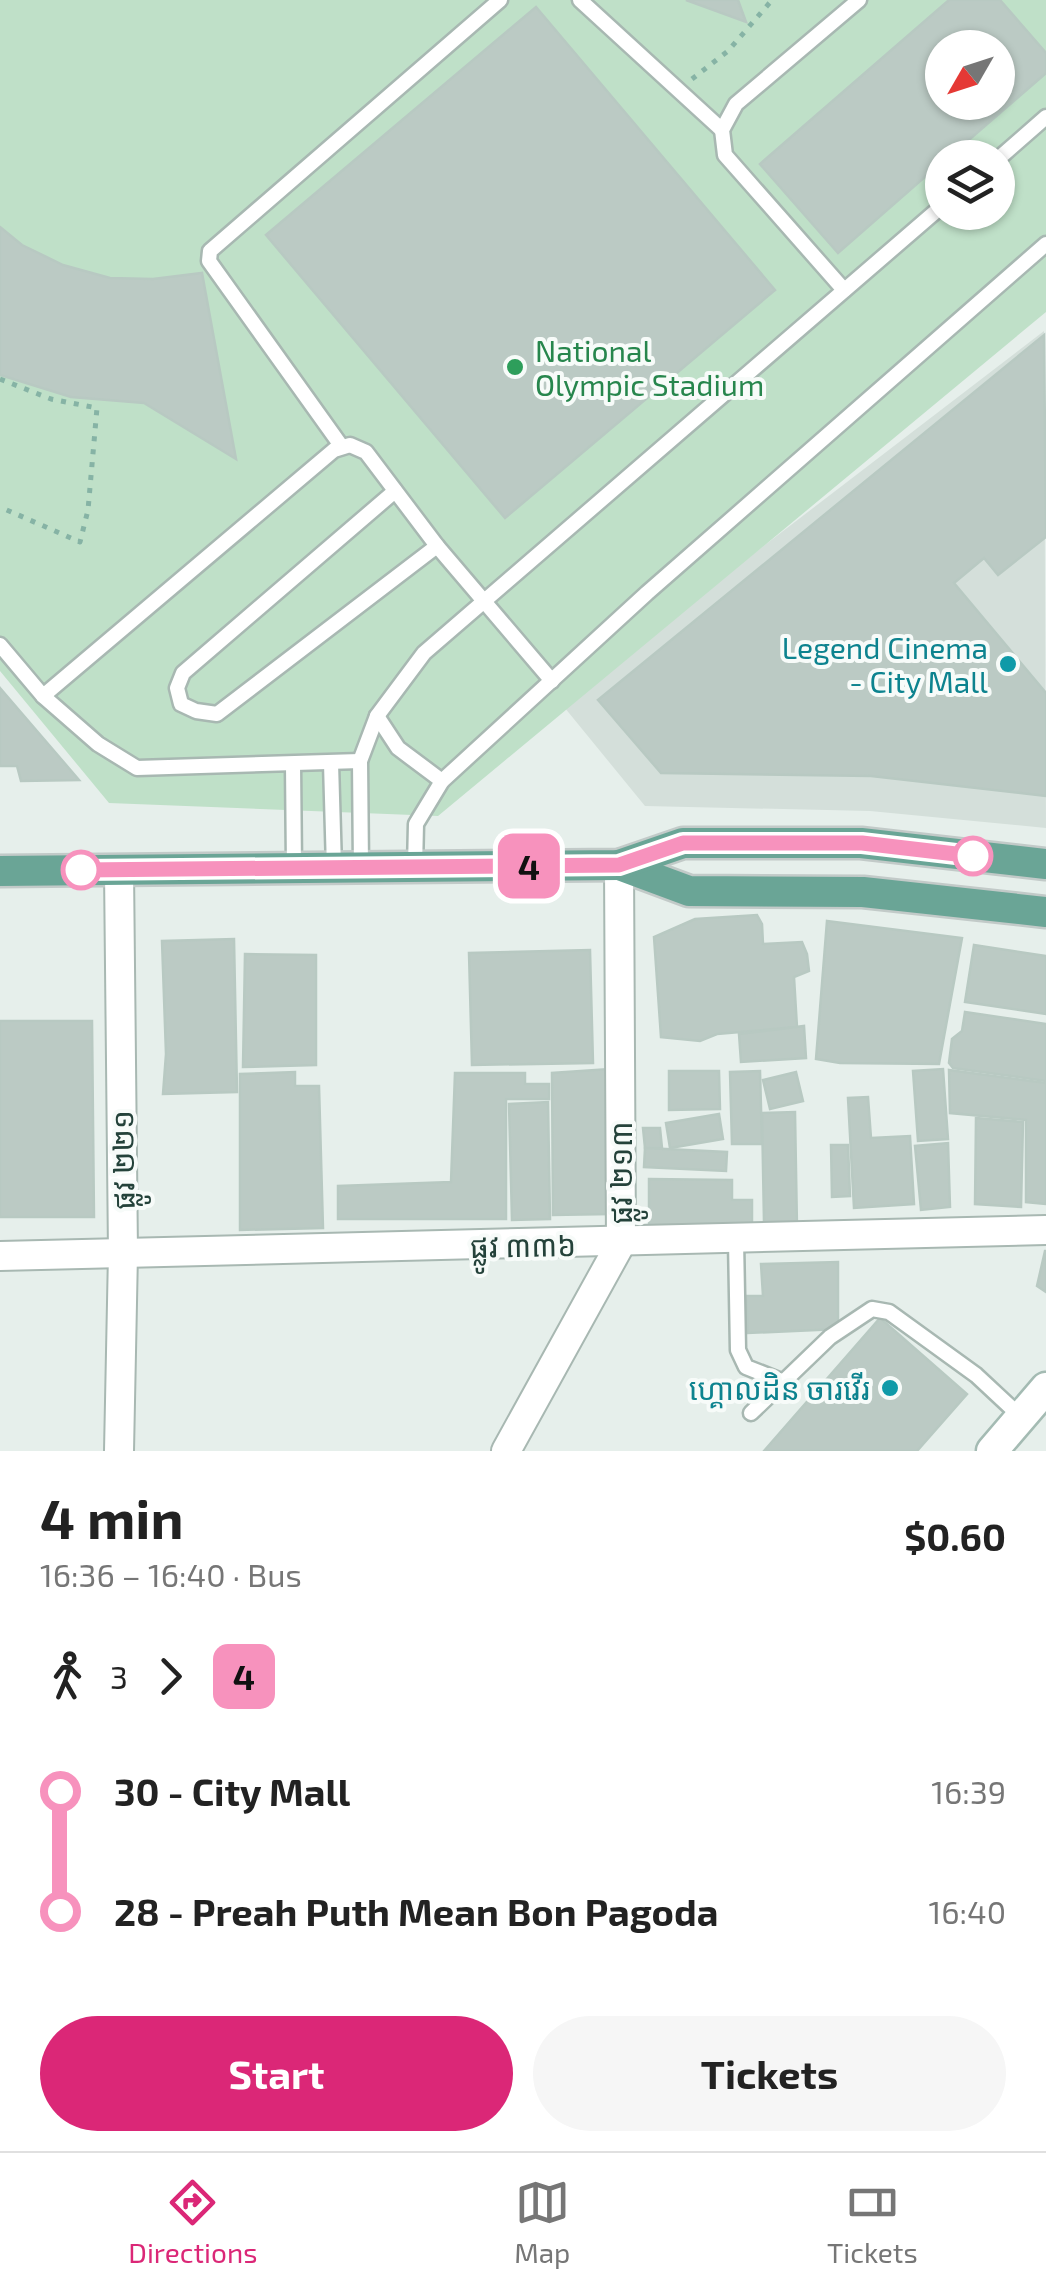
<!DOCTYPE html>
<html lang="en">
<head>
<meta charset="utf-8">
<style>
	body { margin:0; font-family:"Exo 2","Noto Sans Khmer",sans-serif; background:#f6f6f6; color:#222; height:100vh; display:flex; flex-direction:column; font-size:38px; white-space:nowrap }
	* { box-sizing:border-box; margin:0 }
	p { font-size:32px; color:#767676 }
	.icon { flex:none; width:55px; height:55px; fill:none; stroke:currentColor; stroke-width:2; stroke-linecap:round; stroke-linejoin:round }
	.map { position:relative; height:1451px; overflow:hidden }
	.side { display:flex; flex-direction:column; background:#fff; flex:1 }
	.side>* { flex:none }
	.badge { padding:0 20px; border-radius:15px; font-size:35px; line-height:65px }
	.needle { width:65px; rotate:231deg }
	.fabs { position:absolute; left:925px; top:30px; display:grid; gap:20px }
	.fabs a { display:grid; place-items:center; width:90px; height:90px; border-radius:50%; background:#fff; box-shadow:0 2px 8px #0004; font-size:50px }
	.map>.badge { position:absolute; translate:-50% -50%; box-shadow:0 0 0 5px #fff }
	.legs { display:flex; align-items:center; gap:15px; height:110px; padding:0 40px; font-size:32px }
	.legs p { margin-inline-start:auto }
	.head { display:flex; align-items:center; justify-content:space-between; height:170px; padding:0 40px }
	h1 { font-size:55px; font-weight:700; line-height:75px }
	.action { display:flex; gap:20px; margin-top:auto; padding:20px 40px }
	.action a { flex:1; height:115px; border-radius:60px; background:#db2777; color:#fff; font-size:40px; font-weight:700; line-height:115px; text-align:center }
	.action a+a { background:#f6f6f6; color:#222 }
	ul { padding:0 40px; list-style:none }
	li { display:flex; align-items:center; gap:35px; height:120px; font-size:38px }
	li i { display:grid; place-items:center; width:15px; height:100%; margin:0 12px; background:currentColor }
	li i::after { content:''; width:25px; height:25px; margin:-12px; border:8px solid; border-radius:50%; background:#fff }
	li p { margin-inline-start:auto }
	li:first-child i { background:linear-gradient(#0000 50%,currentColor 0) }
	li:last-child i { background:linear-gradient(currentColor 50%,#0000 0) }
	.dock { display:flex; justify-content:space-around; align-items:center; height:140px; border-top:2px solid #e0e0e0; background:#fff; font-size:28px; color:#767676 }
	.dock a { display:grid; justify-items:center; gap:5px }
	.dock .on { color:#db2777 }
	.map>svg:first-child { display:block }
	.built { fill:#d4dfda }
	.green { fill:#bfe0c8; fill-rule:evenodd }
	.building { fill:#bbcac4; stroke:#b8c9c2; stroke-width:2.5; fill-rule:evenodd }
	.lines { fill:none; stroke-linecap:round; stroke-linejoin:round }
	.service-casing { stroke:#a8b8b2; stroke-width:19 }
	.minor-casing { stroke:#a8b8b2; stroke-width:32 }
	.secondary-casing { stroke:#a4bbb3; stroke-width:35 }
	.primary-casing { stroke:#c2cac8; stroke-width:35 }
	.path { stroke:#86b3a5; stroke-width:5; stroke-dasharray:5 8; stroke-linecap:butt }
	.service { stroke:#fff; stroke-width:14 }
	.minor { stroke:#fff; stroke-width:28 }
	.secondary { stroke:#fff; stroke-width:30 }
	.primary { stroke:#6aa596; stroke-width:30 }
	.line-1-casing { stroke:#fff; stroke-width:22 }
	.line-1 { stroke:#f792bd; stroke-width:15 }
	.leisure-dot { fill:#2e9e5b; stroke:#f7fbf9; stroke-width:4 }
	.culture-dot { fill:#0f9aa8; stroke:#f7fbf9; stroke-width:4 }
	.stop-1-dot { fill:#fff; stroke:#f792bd; stroke-width:5 }
	.labels { text-anchor:middle; dominant-baseline:central; stroke-width:8; stroke-linejoin:round; paint-order:stroke }
	.leisure-label { font-size:30px; fill:#27864d; stroke:#f7fbf9; text-anchor:start }
	.culture-label { font-size:30px; fill:#0d838f; stroke:#f7fbf9; text-anchor:end }
	.street-label { font-size:30px; fill:#24423a; stroke:#f7fbf9 }
</style>
</head>
<body>
<div class="map">
<svg width="1046" height="1451" viewBox="0 0 1046 1451">
	<rect width="100%" height="100%" fill="#e6efeb"/>
	<polygon class="built" points="1044,331 1046,828 870,811 645,806 560,702"/>
	<path class="green" d="M0 0H1046V312L438 816 109 803 0 671ZM942 48H998V102H942ZM942 158H998V212H942Z"/>
	<g class="building">
		<polygon points="686,0 738,0 746,22"/>
		<path d="M949 0H1000L1046 53V73L948 158H942V162L838 253 760 164ZM942 48H998V102H942Z"/>
		<polygon points="536,7 775,290 505,518 266,235"/>
		<polygon points="0,227 22,245 63,265 110,278 153,279 202,273 236,459 144,403 71,397 0,375"/>
		<polygon points="1044,335 1046,537 998,575 984,558 954,583 1046,693 1046,796 871,776 661,773 598,700"/>
		<polygon points="0,688 79,780 21,781 17,766 0,766"/>
		<polygon points="757,915 762,924 763,944 802,942 807,954 809,971 794,977 797,1027 717,1034 700,1041 661,1037 654,937 695,919"/>
		<polygon points="827,921 962,938 939,1064 840,1063 816,1059"/>
		<polygon points="234,939 237,1092 163,1094 166,1054 162,941"/>
		<polygon points="974,945 1046,956 1046,1014 965,1002"/>
		<polygon points="590,950 593,1063 472,1065 469,953"/>
		<polygon points="245,954 316,955 316,1065 243,1067"/>
		<polygon points="965,1012 1046,1024 1046,1081 953,1068 949,1063 952,1039 962,1031"/>
		<polygon points="0,1021 92,1021 94,1217 0,1217"/>
		<polygon points="804,1026 806,1058 741,1062 739,1034"/>
		<polygon points="609,1069 611,1214 553,1215 552,1073"/>
		<polygon points="943,1069 948,1139 918,1141 913,1071"/>
		<polygon points="949,1070 1046,1083 1046,1204 1026,1202 1026,1120 950,1113"/>
		<polygon points="669,1071 719,1071 720,1109 669,1110"/>
		<polygon points="760,1071 762,1144 732,1144 730,1072"/>
		<polygon points="295,1072 295,1086 319,1086 323,1228 240,1230 240,1074"/>
		<polygon points="796,1072 803,1101 770,1109 763,1080"/>
		<polygon points="455,1073 525,1073 525,1084 549,1084 549,1099 506,1099 506,1219 338,1219 338,1186 451,1182"/>
		<polygon points="868,1097 871,1138 910,1136 914,1204 854,1208 848,1098"/>
		<polygon points="548,1102 550,1219 512,1220 509,1104"/>
		<polygon points="795,1112 797,1227 764,1222 762,1113"/>
		<polygon points="719,1114 723,1139 670,1148 666,1123"/>
		<polygon points="976,1118 1023,1122 1021,1207 975,1204"/>
		<polygon points="643,1128 660,1128 662,1148 645,1148"/>
		<polygon points="948,1143 950,1207 921,1210 915,1146"/>
		<polygon points="831,1145 848,1145 850,1196 832,1197"/>
		<polygon points="645,1148 727,1152 726,1171 644,1167"/>
		<polygon points="649,1179 732,1180 732,1200 752,1200 752,1228 649,1228"/>
		<polygon points="1045,1251 1046,1251 1046,1292 1037,1286"/>
		<polygon points="838,1262 838,1329 748,1333 746,1296 763,1296 761,1264"/>
		<polygon points="880,1318 967,1394 917,1451 764,1451"/>
	</g>
	<g class="lines">
		<g class="service-casing">
			<g id="service">
				<polyline points="580,0 722,130"/>
				<polyline points="998,159 1046,117"/>
				<polyline points="844,290 725,155 722,130 736,104 859,0"/>
				<polyline points="342,447 209,261 210,251 500,0"/>
				<polyline points="395,491 183,673 177,688 181,704 196,711 217,714 437,546"/>
				<polyline points="0,645 43,696 98,744 137,768 360,761"/>
				<polyline points="43,696 334,450 350,445 366,452 437,546 552,681"/>
				<polyline points="377,716 398,748 442,781"/>
				<polyline points="331,763 334,868"/>
				<polyline points="293,765 294,868"/>
				<polyline points="361,867 360,761 377,716 424,653 942,206"/>
				<polyline points="415,867 416,824 442,781 647,593 1046,244"/>
				<polyline points="736,1240 738,1350 746,1367 784,1382"/>
				<polyline points="751,1413 830,1337 872,1309 889,1312 976,1375 1021,1417"/>
			</g>
		</g>
		<g class="minor-casing">
			<g id="minor">
				<polyline points="0,1256 1046,1230"/>
				<polyline points="119,1451 123,1253 119,870"/>
				<polyline points="506,1451 621,1243 619,865"/>
			</g>
		</g>
		<g class="secondary-casing">
			<polyline id="secondary" points="992,1451 1046,1388"/>
		</g>
		<g class="primary-casing">
			<g id="primary">
				<polyline points="619,865 689,891 863,892 1046,912"/>
				<polyline points="0,871 619,865 683,843 861,843 1046,864"/>
			</g>
		</g>
		<g class="path">
			<polyline points="692,79 728,51 772,0"/>
			<polyline points="0,379 51,399 97,408 88,510 80,542 0,507"/>
		</g>
		<use href="#service" class="service"/>
		<use href="#minor" class="minor"/>
		<use href="#secondary" class="secondary"/>
		<use href="#primary" class="primary"/>
	</g>
	<g class="lines">
		<g class="line-1-casing">
			<polyline id="line-1" points="81,870 619,865 683,843 862,843 973,856"/>
		</g>
		<use href="#line-1" class="line-1"/>
	</g>
	<circle class="leisure-dot" cx="515" cy="367" r="10"/>
	<g class="culture-dot">
		<circle cx="1008" cy="664" r="10"/>
		<circle cx="890" cy="1388" r="10"/>
	</g>
	<g class="stop-1-dot">
		<circle cx="973" cy="856" r="18"/>
		<circle cx="81" cy="870" r="18"/>
	</g>
	<g class="labels">
		<g class="leisure-label">
			<text x="535" y="350">National<tspan x="535" dy="34">Olympic Stadium</tspan></text>
		</g>
		<g class="culture-label">
			<text x="988" y="647">Legend Cinema<tspan x="988" dy="34">- City Mall</tspan></text>
			<text x="870" y="1388">ហ្គោលដិន ចារវើរ</text>
		</g>
		<g class="street-label">
			<text transform="translate(122 1160) rotate(-91)">ផ្លូវ ២២១</text>
			<text transform="translate(620 1173) rotate(-90)">ផ្លូវ ២១៣</text>
			<text transform="translate(523 1245) rotate(-1)">ផ្លូវ ៣៣៦</text>
		</g>
	</g>
</svg>
<div class="fabs">
<a><svg class="needle" viewBox="-14 -14 28 28"><path d="M0-13l5 13h-10z" fill="#e53935"/><path d="M0 13l5-13h-10z" fill="#767676"/></svg></a>
<a><svg class="icon" aria-label="layers" viewBox="0 0 24 24"><path d="M12 4l9 5-9 5-9-5zM3 14l9 5 9-5"/></svg></a>
</div>
<b class="badge" style="left:529px;top:866px;background:#f792bd;color:#111">4</b>
</div>
<section class="side">
<div class="head"><div><h1>4 min</h1><p>16:36 – 16:40 · Bus</p></div><b>$0.60</b></div>
<div class="legs"><svg class="icon" aria-label="walk" viewBox="0 0 24 24"><circle cx="13" cy="4" r="2"/><path d="M13 8l-2 6 4 7M11 14l-3 7M7 12l3-4h3l4 4"/></svg>3<svg class="icon" aria-label="forward" viewBox="0 0 24 24"><path d="M9 5l7 7-7 7"/></svg><b class="badge" style="background:#f792bd;color:#111">4</b></div>
<ul>
<li><i style="color:#f792bd"></i><b>30 - City Mall</b><p>16:39</p></li>
<li><i style="color:#f792bd"></i><b>28 - Preah Puth Mean Bon Pagoda</b><p>16:40</p></li>
</ul>
<div class="action"><a>Start</a><a>Tickets</a></div>
</section>
<nav class="dock">
<a class="on"><svg class="icon" aria-label="directions" viewBox="0 0 24 24"><path d="M12 3l9 9-9 9-9-9zM9 14v-3h6M13 9l2 2-2 2"/></svg>Directions</a>
<a><svg class="icon" aria-label="map" viewBox="0 0 24 24"><path d="M3 6l6-2 6 2 6-2v14l-6 2-6-2-6 2zM9 4v14M15 6v14"/></svg>Map</a>
<a><svg class="icon" aria-label="tickets" viewBox="0 0 24 24"><path d="M3 7h18v10H3zM15 7v10"/></svg>Tickets</a>
</nav>
</body>
</html>
